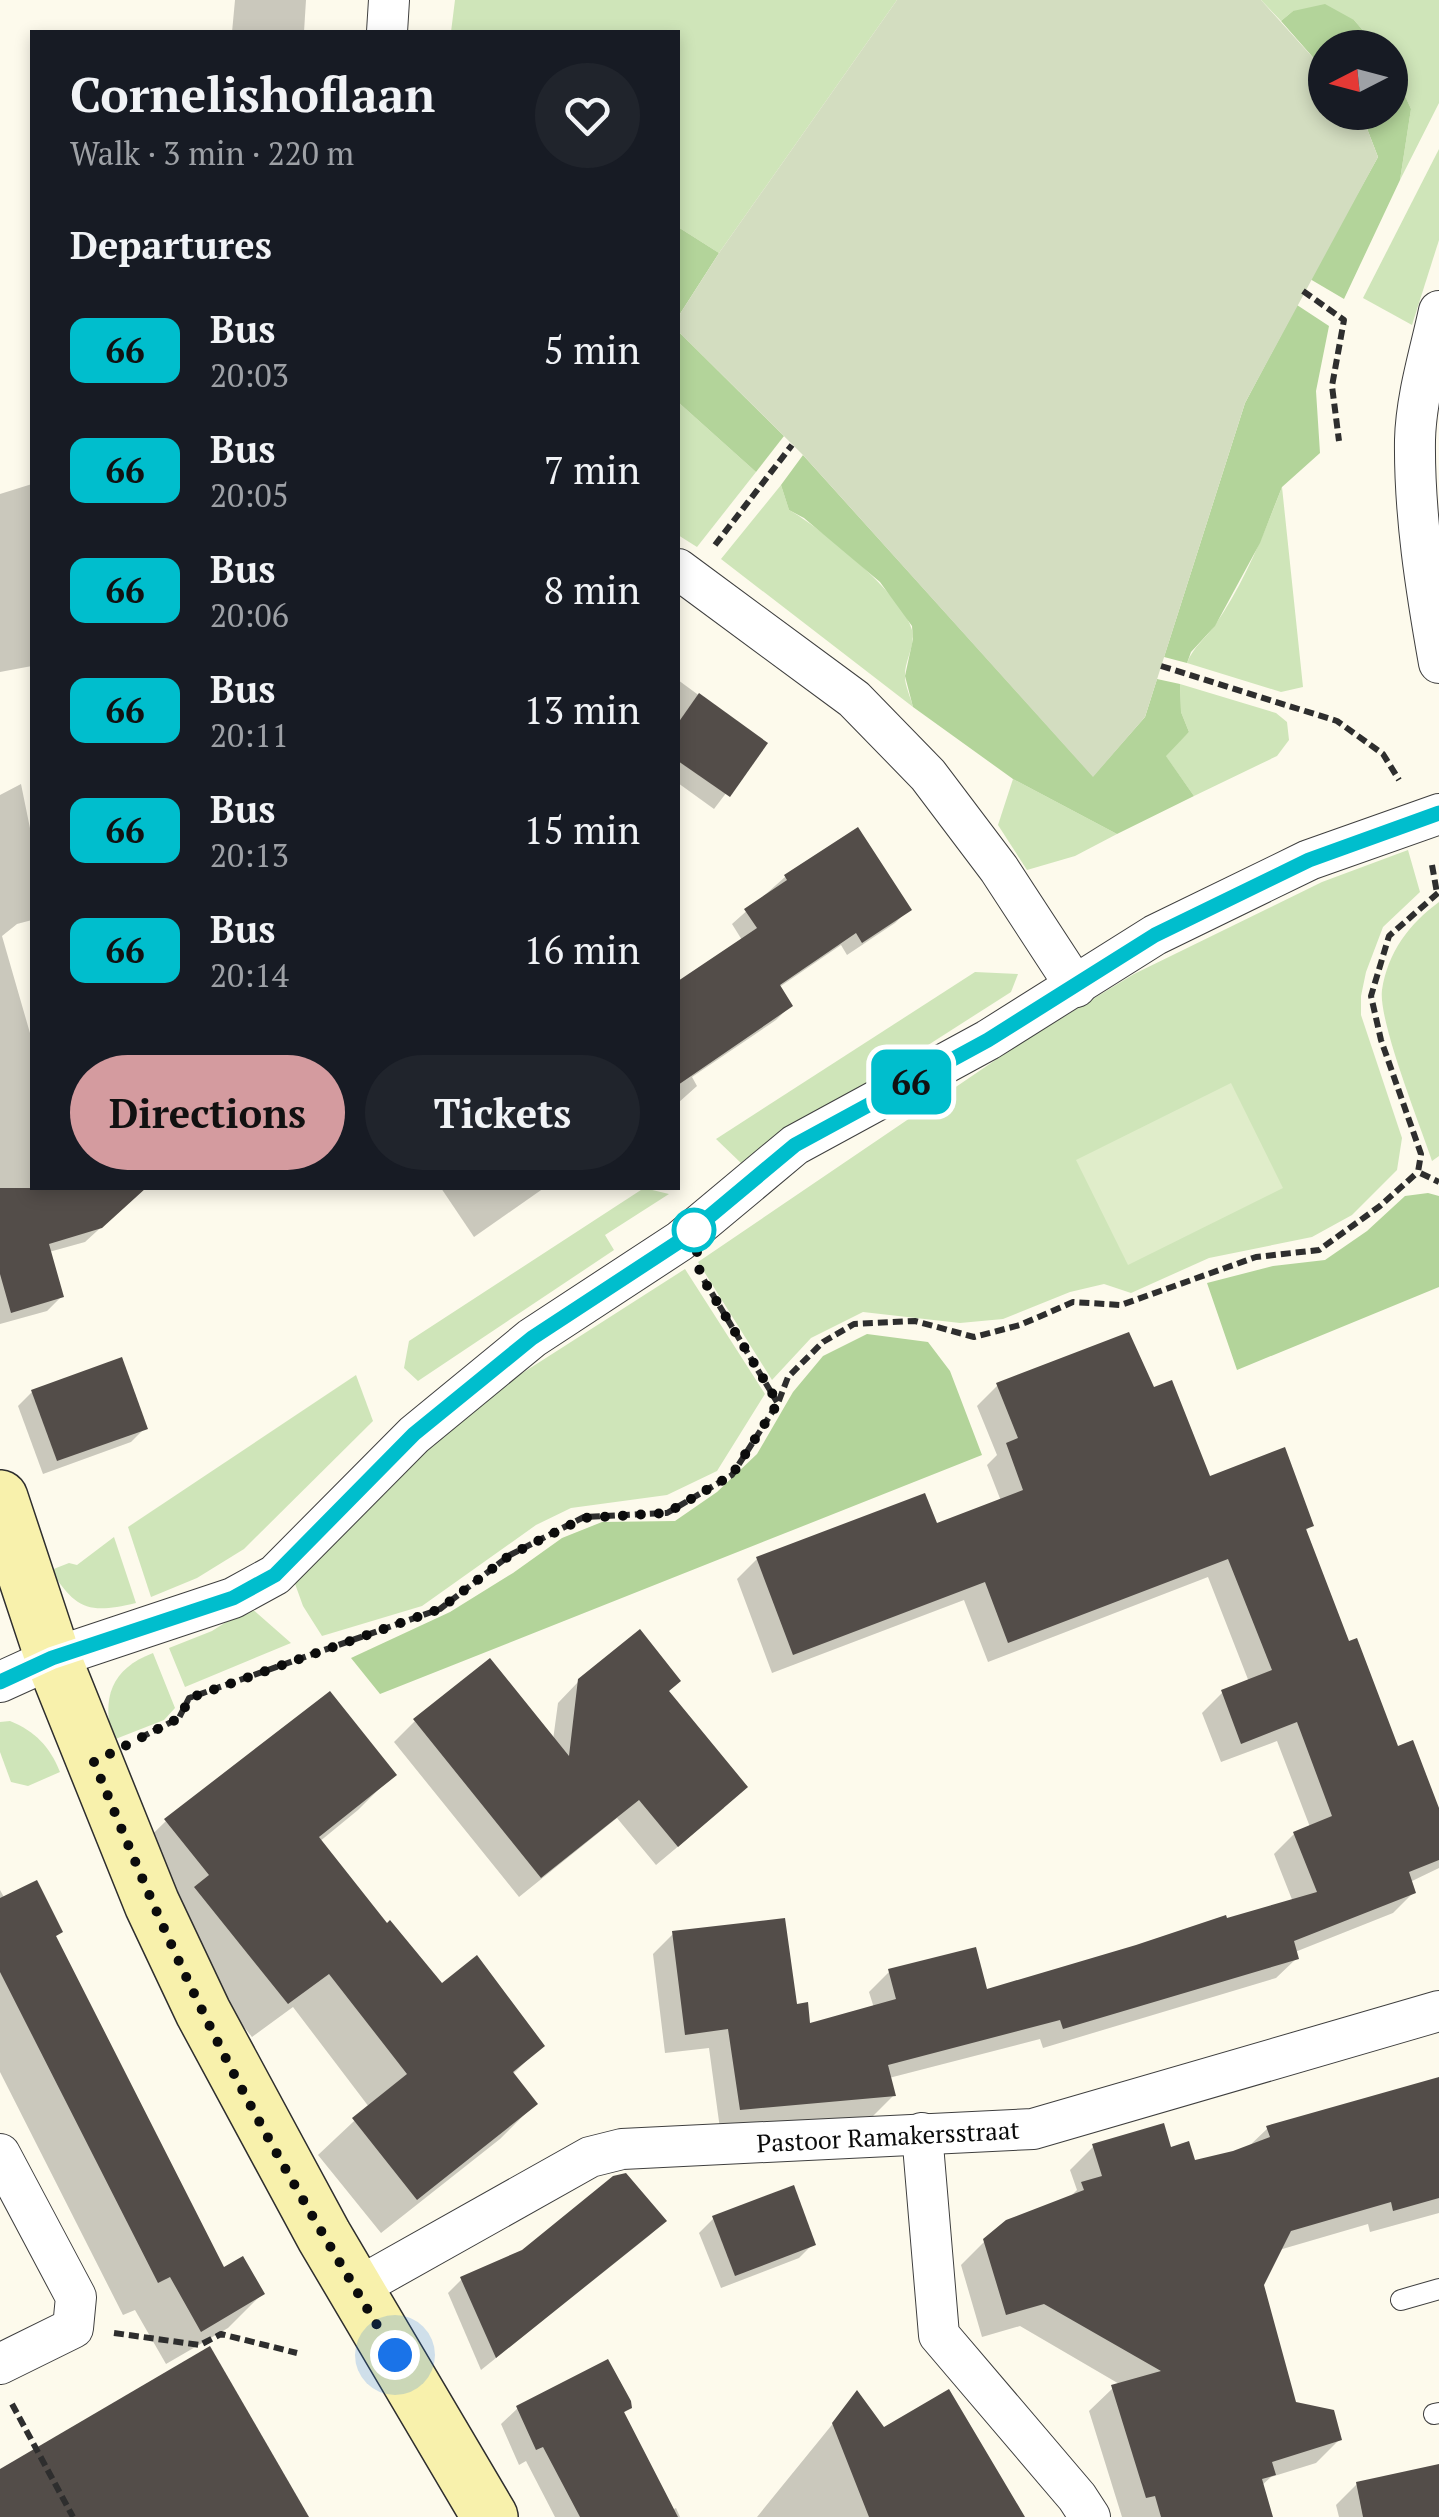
<!DOCTYPE html>
<html lang="en">
<head>
<meta charset="utf-8">
<style>
	body { margin:0; font-family:"PT Serif",serif; background:#20242c; color:#f1f3f6; height:100vh; display:flex; flex-direction:column; font-size:38px; white-space:nowrap }
	* { box-sizing:border-box; margin:0 }
	p { font-size:32px; color:#9ea1a6 }
	.icon { flex:none; width:55px; height:55px; fill:none; stroke:currentColor; stroke-width:2; stroke-linecap:round; stroke-linejoin:round }
	.map { position:relative; flex:1; overflow:hidden }
	.side { position:absolute; left:30px; top:30px; width:650px; height:1160px; display:flex; flex-direction:column; background:#171b24; border-radius:0px; box-shadow:0 5px 15px #0003 }
	.side>* { flex:none }
	.badge { padding:0 20px; border-radius:15px; font-size:35px; line-height:65px }
	.needle { width:65px; rotate:264deg }
	.tools { position:absolute; left:1308px; top:30px; display:grid; gap:20px }
	.tools a { display:grid; place-items:center; width:100px; height:100px; border-radius:50%; background:#171b24; box-shadow:0 5px 15px #0003; font-size:50px }
	.you { position:absolute; width:50px; height:50px; margin:-25px; border:8px solid #fff; border-radius:50%; background:#1a73e8; box-shadow:0 0 0 15px #1a73e833 }
	.map>.badge { position:absolute; translate:-50% -50%; box-shadow:0 0 0 5px #fff }
	h2 { padding:0 40px; font-size:38px; line-height:90px }
	.round { display:grid; place-items:center; flex:none; width:105px; height:105px; border-radius:52px; background:#20242c }
	.headline { display:flex; align-items:center; justify-content:space-between; height:170px; padding:0 40px }
	h1 { font-size:48px; font-weight:600; line-height:75px }
	.primary-button { display:flex; gap:20px; margin-top:auto; padding:20px 40px }
	.primary-button a { flex:1; height:115px; border-radius:60px; background:#d49b9f; color:#111; font-size:40px; font-weight:600; line-height:115px; text-align:center }
	.primary-button a+a { background:#20242c; color:#f1f3f6 }
	ul { padding:0; list-style:none }
	li { display:flex; align-items:center; gap:30px; height:120px; padding:0 40px }
	li div { flex:1 }
	li b { display:block; font-size:38px }
	li em { font-style:normal }
	li .badge { min-width:110px; font-weight:700; text-align:center }
	.map>svg:first-child { display:block }
	.green { fill:#cfe5b9 }
	.forest { fill:#b3d49a }
	.cemetery { fill:#d3ddc0 }
	.pitch { fill:#e0edca }
	.shadow { fill:#0003 }
	.building { fill:#534d49 }
	.lines { fill:none; stroke-linecap:round; stroke-linejoin:round }
	.lane-casing { stroke:#3f3f3f; stroke-width:22 }
	.street-casing { stroke:#3f3f3f; stroke-width:42 }
	.secondary-casing { stroke:#2e2e2e; stroke-width:58 }
	.path { stroke:#2e2e2e; stroke-width:6; stroke-dasharray:10 5; stroke-linecap:butt }
	.lane { stroke:#fff; stroke-width:20 }
	.street { stroke:#fff; stroke-width:40 }
	.secondary { stroke:#f8f1ac; stroke-width:55 }
	.line-casing { stroke:#fff; stroke-width:22 }
	.line { stroke:#00becd; stroke-width:15 }
	.walk { stroke:#0c0c0c; stroke-width:10; stroke-dasharray:0 18 }
	.stop-dot { fill:#fff; stroke:#00becd; stroke-width:5 }
	.labels { text-anchor:middle; dominant-baseline:central; stroke-width:10; stroke-linejoin:round; paint-order:stroke }
	.street-label { font-size:25px; fill:#0c0c0c; stroke:#fff }
</style>
</head>
<body>
<div class="map">
<svg width="1439" height="2517" viewBox="0 0 1439 2517">
	<rect width="100%" height="100%" fill="#fdfaec"/>
	<g class="green">
		<polygon points="455,0 897,0 719,253 678,227 678,32 451,32"/>
		<polygon points="1261,0 1439,0 1439,103 1400,180 1411,109 1390,63 1390,48 1377,47 1354,20 1293,11 1281,21"/>
		<polygon points="1439,149 1439,240 1412,325 1363,298"/>
		<polygon points="678,402 756,472 697,547 678,535"/>
		<path d="M781 485 789 510C820 527 904 596 912 630 916 646 904 661 905 677 905 686 911 698 913 707L721 559Z"/>
		<path d="M1282 487 1303 687 1281 692 1187 663C1193 647 1206 638 1215 625 1244 583 1264 534 1282 487Z"/>
		<polygon points="1180,684 1276,713 1287,722 1289,740 1277,756 1194,796 1165,755 1189,732 1181,712"/>
		<polygon points="1013,779 1117,834 1075,856 1027,870 998,825"/>
		<polygon points="1408,850 1420,892 1383,927 1366,972 1361,996 1361,1015 1402,1138 1397,1170 1352,1215 1312,1237 1209,1258 1131,1293 1104,1284 1070,1292 1003,1319 960,1323 863,1312 811,1338 772,1380 698,1262 1019,1044 1134,974 1322,882"/>
		<path d="M1439 902V1156L1432 1161C1421 1127 1378 1021 1382 990 1388 952 1409 924 1439 902Z"/>
		<polygon points="975,972 1018,974 1011,992 742,1164 716,1139"/>
		<polygon points="644,1188 669,1194 605,1235 614,1250 418,1381 404,1368 409,1341"/>
		<polygon points="685,1269 765,1394 717,1471 667,1495 571,1508 536,1525 422,1606 322,1636 303,1606 294,1581 389,1482 491,1393"/>
		<polygon points="356,1375 373,1421 244,1549 197,1578 151,1597 128,1527"/>
		<path d="M114 1537 136 1603C89 1614 76 1610 51 1570L69 1563 77 1565Z"/>
		<polygon points="250,1607 291,1643 185,1687 169,1648 212,1631"/>
		<path d="M153 1653 175 1708 164 1720 113 1740C101 1698 111 1669 153 1653Z"/>
		<path d="M10 1721C35 1731 50 1747 60 1772L28 1786 11 1782 0 1752V1722Z"/>
	</g>
	<g class="forest">
		<polygon points="1325,4 1354,20 1377,47 1325,48 1325,71 1281,21 1293,11"/>
		<polygon points="1390,63 1411,109 1400,180 1344,299 1310,279 1378,157 1361,113 1390,112"/>
		<polygon points="678,227 719,253 678,317"/>
		<polygon points="1297,305 1329,326 1316,391 1320,453 1282,487 1260,543 1215,626 1191,652 1187,663 1164,657 1245,403"/>
		<polygon points="678,331 784,436 756,472 678,402"/>
		<polygon points="803,455 1093,776 1145,717 1157,679 1180,684 1181,712 1189,732 1166,756 1194,796 1117,834 1013,779 913,707 905,676 913,639 912,626 880,582 804,518 789,510 781,485"/>
		<polygon points="1428,1193 1439,1196 1439,1287 1237,1370 1207,1283 1273,1266 1325,1260 1367,1231 1405,1196"/>
		<polygon points="867,1334 928,1342 950,1371 982,1455 380,1694 351,1658 450,1612 513,1573 562,1538 602,1522 675,1521 717,1492 757,1454 793,1392 823,1356"/>
	</g>
	<polygon class="cemetery" points="897,0 1261,0 1325,71 1325,112 1361,113 1378,157 1245,403 1145,717 1093,777 803,455 678,331 678,317 719,253"/>
	<polygon class="pitch" points="1231,1083 1283,1188 1128,1265 1076,1160"/>
	<g class="shadow">
		<polygon points="235,0 306,0 304,32 232,32"/>
		<polygon points="32,484 32,666 0,672 0,494"/>
		<polygon points="678,680 764,743 714,809 678,783"/>
		<polygon points="21,784 32,838 32,920 17,924 2,936 32,1040 32,1188 144,1188 85,1242 49,1252 62,1296 47,1311 0,1324 0,795"/>
		<polygon points="785,877 909,909 895,923 847,955 841,945 778,988 790,1006 776,1020 692,1077 697,1086 678,1103 678,984 742,940 732,924"/>
		<polygon points="441,1188 544,1188 474,1237"/>
		<polygon points="997,1386 1153,1390 1208,1479 1312,1525 1304,1532 1348,1644 1397,1749 1439,1815 1439,1868 1410,1882 1413,1893 1393,1913 1295,1952 1297,1958 1276,1978 1043,2048 1040,2039 889,2078 893,2096 873,2116 720,2129 709,2048 665,2053 653,1954 673,1934 794,2006 808,2026 874,2008 869,1992 889,1972 985,1992 1293,1902 1274,1854 1294,1834 1310,1827 1277,1741 1221,1762 1202,1713 1222,1693 1249,1682 1208,1577 988,1662 964,1600 772,1673 737,1579 757,1559 935,1527 1001,1501 987,1465 997,1455 977,1406"/>
		<polygon points="32,1392 145,1428 131,1442 43,1474 18,1406"/>
		<polygon points="579,1681 666,1692 724,1808 656,1865 617,1818 519,1897 394,1742 415,1721 553,1740 558,1703"/>
		<polygon points="393,1775 358,1810 319,1842 386,1927 442,1986 542,2045 512,2075 535,2104 500,2139 381,2233 318,2155 369,2107 293,2007 252,2037 161,1924 130,1856 166,1821"/>
		<polygon points="0,1890 5,1899 54,1937 223,2271 262,2294 228,2328 166,2364 135,2310 123,2315 0,2072"/>
		<polygon points="1439,2078 1439,2213 1370,2232 1368,2224 1279,2250 1261,2285 1294,2404 1339,2440 1316,2463 1271,2477 1261,2486 1270,2517 1122,2517 1089,2411 1113,2388 1121,2385 1020,2326 982,2337 961,2265 985,2241 1069,2198 1077,2190 1070,2170 1094,2146 1170,2150 1193,2163 1247,2148 1268,2128"/>
		<polygon points="713,2219 813,2244 799,2258 721,2288 699,2233"/>
		<polygon points="664,2221 650,2235 481,2370 448,2293 462,2279"/>
		<polygon points="857,2394 883,2430 1022,2517 757,2517"/>
		<polygon points="629,2407 623,2414 672,2510 676,2508 680,2517 555,2517 526,2461 519,2465 501,2424 518,2408"/>
		<polygon points="1439,2466 1439,2517 1339,2517 1336,2505 1357,2484"/>
	</g>
	<g class="building">
		<polygon points="699,693 768,743 730,797 678,761 678,723"/>
		<polygon points="858,827 912,910 862,943 856,933 780,985 793,1006 678,1085 678,981 757,928 744,909 787,880 784,875"/>
		<polygon points="0,1188 146,1188 102,1228 49,1244 64,1297 11,1313 0,1274"/>
		<polygon points="1129,1332 1154,1387 1172,1380 1210,1476 1285,1447 1314,1526 1306,1529 1349,1641 1357,1638 1398,1746 1413,1740 1439,1808 1439,1860 1409,1872 1416,1893 1294,1941 1299,1959 1063,2029 1060,2020 888,2065 896,2096 740,2110 728,2029 685,2035 672,1931 785,1918 797,2004 808,2002 810,2023 896,1999 888,1969 976,1947 987,1989 1136,1945 1226,1915 1227,1918 1317,1892 1293,1832 1332,1816 1297,1722 1241,1744 1221,1690 1272,1670 1228,1559 1008,1643 985,1582 793,1655 756,1557 925,1493 937,1523 1023,1490 1006,1443 1018,1438 996,1383"/>
		<polygon points="122,1357 148,1429 57,1461 31,1390"/>
		<polygon points="640,1629 681,1681 669,1691 748,1787 678,1847 639,1800 541,1878 413,1719 490,1658 569,1756 578,1679"/>
		<polygon points="330,1691 397,1775 319,1837 387,1923 390,1920 442,1983 477,1955 545,2046 513,2072 538,2104 417,2200 352,2118 407,2074 329,1974 288,2004 194,1887 209,1875 164,1819"/>
		<polygon points="37,1880 63,1932 56,1936 224,2267 243,2256 265,2294 201,2332 170,2277 158,2283 0,1972 0,1898"/>
		<polygon points="1439,2077 1439,2198 1393,2211 1391,2202 1291,2231 1264,2285 1296,2402 1334,2410 1342,2440 1272,2462 1276,2475 1262,2479 1273,2517 1161,2517 1155,2496 1146,2498 1111,2385 1161,2371 1044,2304 1006,2315 983,2239 1006,2220 1084,2190 1081,2182 1102,2176 1092,2144 1164,2123 1171,2147 1189,2141 1195,2160 1233,2151 1270,2137 1266,2126"/>
		<polygon points="626,2173 667,2221 496,2358 460,2277 522,2250 613,2176"/>
		<polygon points="794,2185 816,2245 735,2276 712,2216"/>
		<polygon points="210,2346 309,2517 0,2517 0,2469"/>
		<polygon points="608,2359 631,2401 632,2408 624,2412 678,2517 580,2517 543,2447 536,2450 516,2406"/>
		<polygon points="949,2389 1025,2517 869,2517 832,2423 857,2390 884,2427"/>
		<polygon points="1439,2464 1439,2517 1363,2517 1356,2482"/>
	</g>
	<g class="lines">
		<g class="lane-casing">
			<g id="lane">
				<polyline points="1401,2300 1439,2289"/>
				<polyline points="1434,2414 1439,2413"/>
			</g>
		</g>
		<g class="street-casing">
			<g id="street">
				<polyline points="387,32 389,0"/>
				<path d="M1439 311C1430 353 1416 397 1415 440 1414 514 1426 590 1439 663"/>
				<polyline points="678,569 854,699 928,775 999,869 1076,987"/>
				<polyline points="0,1682 53,1658 233,1598 275,1575 414,1435 532,1338 680,1241 795,1145 988,1040 1155,935 1309,860 1439,814"/>
				<polyline points="922,2133 939,2335 1077,2497 1090,2517"/>
				<polyline points="0,2154 76,2297 73,2328 0,2364"/>
				<polyline points="355,2289 590,2157 622,2149 1033,2129 1439,2011"/>
			</g>
		</g>
		<g class="secondary-casing">
			<polyline id="secondary" points="0,1498 53,1658 152,1904 203,2012 324,2236 490,2517"/>
		</g>
		<g class="path">
			<polyline points="1303,291 1344,320 1332,386 1339,441"/>
			<polyline points="715,545 792,445"/>
			<polyline points="1161,666 1337,721 1383,754 1399,780"/>
			<polyline points="1432,865 1437,893"/>
			<polyline points="1438,893 1389,936 1371,996 1381,1040 1421,1154 1418,1172 1439,1182"/>
			<polyline points="704,1280 777,1402"/>
			<polyline points="140,1738 179,1718 189,1698 440,1609 510,1555 584,1517 667,1513 732,1475 778,1403 788,1377 823,1342 854,1324 915,1321 974,1337 1020,1325 1073,1302 1121,1305 1256,1257 1319,1250 1380,1206 1418,1172"/>
			<polyline points="114,2333 200,2345 221,2334 297,2353"/>
			<polyline points="12,2404 73,2517"/>
		</g>
		<use href="#lane" class="lane"/>
		<use href="#street" class="street"/>
		<use href="#secondary" class="secondary"/>
	</g>
	<g class="lines">
		<g class="line-casing">
			<polyline id="line" points="0,1682 52,1658 233,1598 275,1575 414,1434 532,1338 680,1241 795,1145 988,1040 1155,935 1309,860 1439,813"/>
		</g>
		<use href="#line" class="line"/>
		<path class="walk" d="M395 2355C327 2242 258 2127 201 2008 162 1928 128 1845 94 1762L179 1718 190 1698 440 1609 510 1555 584 1518 667 1513 732 1475 778 1403 700 1274 694 1230"/>
	</g>
	<circle class="stop-dot" cx="694" cy="1230" r="20"/>
	<g class="labels">
		<g class="street-label">
			<text transform="translate(888 2136) rotate(-3)">Pastoor Ramakersstraat</text>
		</g>
	</g>
</svg>
<div class="tools">
<a><svg class="needle" viewBox="-14 -14 28 28"><path d="M0-13l5 13h-10z" fill="#e53935"/><path d="M0 13l5-13h-10z" fill="#9ea1a6"/></svg></a>
</div>
<div class="you" style="left:395px;top:2355px"></div>
<b class="badge" style="left:911px;top:1082px;background:#00becd;color:#111">66</b>
<section class="side">
<div class="headline"><div><h1>Cornelishoflaan</h1><p>Walk · 3 min · 220 m</p></div><a class="round"><svg class="icon" aria-label="heart" viewBox="0 0 24 24"><path d="M12 20l-8-8c-3-5 5-10 8-4 3-6 11-1 8 4z"/></svg></a></div>
<h2>Departures</h2>
<ul>
<li><span class="badge" style="background:#00becd;color:#111">66</span><div><b>Bus</b><p>20:03</p></div><em>5 min</em></li>
<li><span class="badge" style="background:#00becd;color:#111">66</span><div><b>Bus</b><p>20:05</p></div><em>7 min</em></li>
<li><span class="badge" style="background:#00becd;color:#111">66</span><div><b>Bus</b><p>20:06</p></div><em>8 min</em></li>
<li><span class="badge" style="background:#00becd;color:#111">66</span><div><b>Bus</b><p>20:11</p></div><em>13 min</em></li>
<li><span class="badge" style="background:#00becd;color:#111">66</span><div><b>Bus</b><p>20:13</p></div><em>15 min</em></li>
<li><span class="badge" style="background:#00becd;color:#111">66</span><div><b>Bus</b><p>20:14</p></div><em>16 min</em></li>
</ul>
<div class="primary-button"><a>Directions</a><a>Tickets</a></div>
</section>
</div>
</body>
</html>
